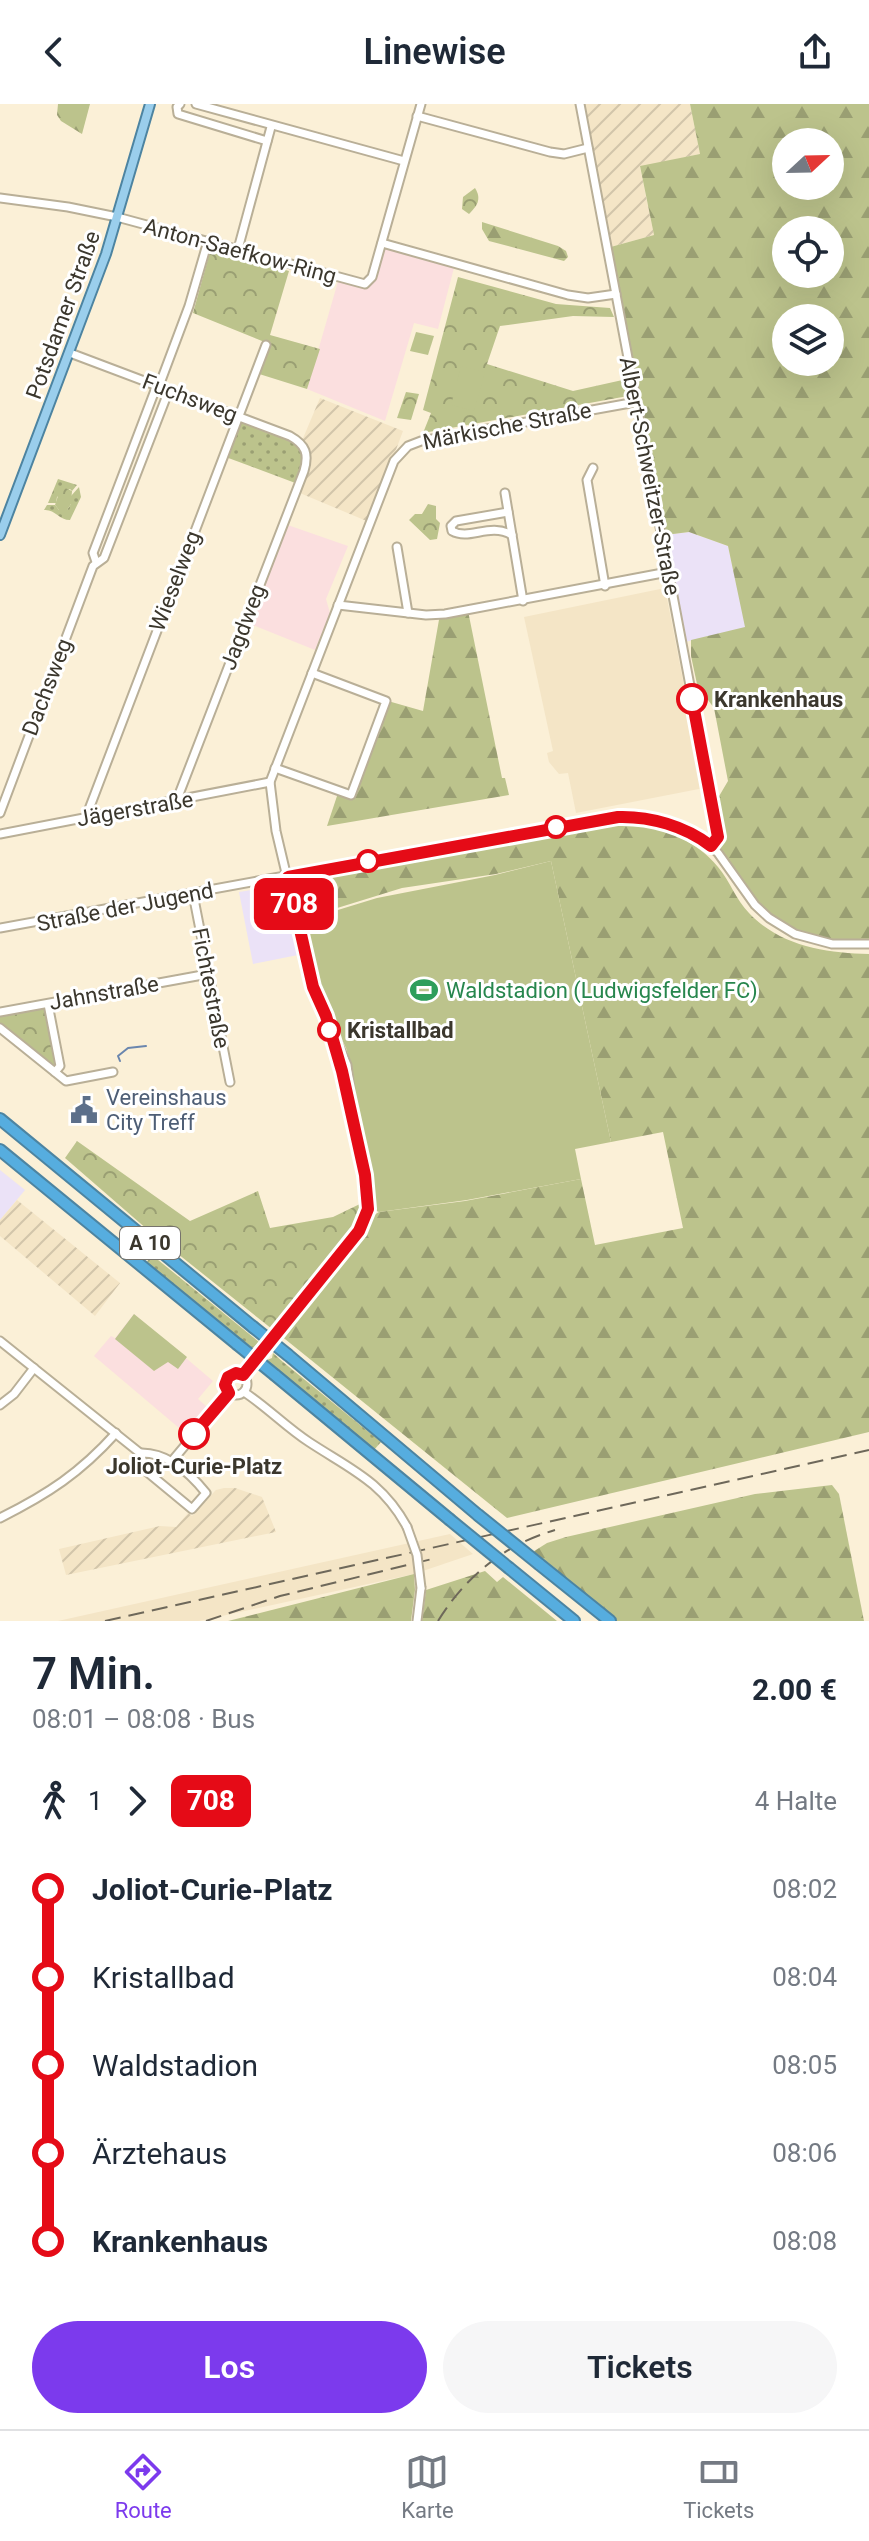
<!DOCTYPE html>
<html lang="de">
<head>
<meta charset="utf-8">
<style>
	body { margin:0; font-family:Roboto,sans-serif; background:#f6f6f7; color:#1f2937; height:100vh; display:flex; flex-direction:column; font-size:30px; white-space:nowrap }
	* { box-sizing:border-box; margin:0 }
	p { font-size:26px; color:#747a83 }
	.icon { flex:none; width:44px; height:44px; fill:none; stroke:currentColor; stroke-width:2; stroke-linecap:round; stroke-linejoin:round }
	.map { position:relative; height:1517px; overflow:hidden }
	.side { display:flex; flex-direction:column; background:#fff; flex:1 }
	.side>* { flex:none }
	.badge { padding:0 16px; border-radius:12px; font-size:28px; line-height:52px }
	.needle { width:52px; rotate:68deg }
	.fabs { position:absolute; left:772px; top:24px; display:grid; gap:16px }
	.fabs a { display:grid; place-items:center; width:72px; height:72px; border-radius:50%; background:#fff; box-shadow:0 8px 32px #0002; font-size:40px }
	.map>.badge { position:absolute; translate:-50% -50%; box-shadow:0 0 0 4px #fff }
	.legs { display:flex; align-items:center; gap:12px; height:88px; padding:0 32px; font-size:26px }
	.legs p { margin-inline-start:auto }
	.summary { display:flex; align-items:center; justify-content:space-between; height:136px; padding:0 32px }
	h1 { font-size:44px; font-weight:600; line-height:60px }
	.primary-button { display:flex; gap:16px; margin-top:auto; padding:16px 32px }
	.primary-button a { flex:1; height:92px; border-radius:48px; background:#7c3aed; color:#fff; font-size:32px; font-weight:600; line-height:92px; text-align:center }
	.primary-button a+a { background:#f6f6f7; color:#1f2937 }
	ul { padding:0 32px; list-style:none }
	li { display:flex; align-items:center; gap:28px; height:88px; font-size:30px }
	li i { display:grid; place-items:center; width:12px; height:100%; margin:0 10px; background:currentColor }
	li i::after { content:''; width:20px; height:20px; margin:-10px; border:6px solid; border-radius:50%; background:#fff }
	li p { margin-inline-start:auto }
	li:first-child i { background:linear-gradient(#0000 50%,currentColor 0) }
	li:last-child i { background:linear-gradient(currentColor 50%,#0000 0) }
	header { display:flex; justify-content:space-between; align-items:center; height:104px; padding:0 32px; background:#fff; font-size:36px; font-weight:600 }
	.tab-bar { display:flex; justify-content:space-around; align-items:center; height:112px; border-top:2px solid #e0e1e3; background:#fff; font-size:22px; color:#747a83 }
	.tab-bar a { display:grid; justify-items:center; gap:4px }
	.tab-bar .current { color:#7c3aed }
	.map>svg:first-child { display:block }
	.commercial { fill:#ebe2f7 }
	.industrial { fill:url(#industrial-furrows) }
	.education { fill:#fbdfdf }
	.built { fill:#f4e5c6 }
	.grass { fill:url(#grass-dots) }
	.forest { fill:url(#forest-firs); fill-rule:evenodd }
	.park { fill:url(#park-crowns) }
	.pitch { fill:#bcc38c }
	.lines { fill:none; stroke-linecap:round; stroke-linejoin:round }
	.stream { stroke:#6a86ae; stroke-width:2 }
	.minor-casing { stroke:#b9af97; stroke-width:11 }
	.major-casing { stroke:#4d84a1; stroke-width:12 }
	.highway-casing { stroke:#4d84a1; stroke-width:14 }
	.minor { stroke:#fff; stroke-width:7 }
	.major { stroke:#9aceec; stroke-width:8 }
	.highway { stroke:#56addf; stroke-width:10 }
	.rail { stroke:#6e685a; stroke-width:2; stroke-dasharray:16 8; stroke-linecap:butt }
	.minor-bridge-casing { stroke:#b9af97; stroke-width:11; stroke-linecap:butt }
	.highway-bridge-casing { stroke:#4d84a1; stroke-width:14; stroke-linecap:butt }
	.minor-bridge { stroke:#fff; stroke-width:7 }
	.highway-bridge { stroke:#56addf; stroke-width:10 }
	.line-1-casing { stroke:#fff; stroke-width:18 }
	.line-1 { stroke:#e50b17; stroke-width:12 }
	.stop-1-dot { fill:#fff; stroke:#e50b17; stroke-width:4 }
	.labels { text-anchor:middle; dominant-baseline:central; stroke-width:6; stroke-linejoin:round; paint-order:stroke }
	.shield { fill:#fff; stroke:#76736c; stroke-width:2 }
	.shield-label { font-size:20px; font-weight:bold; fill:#3b372d }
	.street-label { font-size:22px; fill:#3b372d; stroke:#fff }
	.stop-label { font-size:22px; font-weight:bold; fill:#3b372d; stroke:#fff; text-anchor:start }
	.leisure-label { font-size:22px; fill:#27864d; stroke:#fff; text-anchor:start }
	.service-label { font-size:22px; fill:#4e5e75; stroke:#fff; text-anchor:start }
</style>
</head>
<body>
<header><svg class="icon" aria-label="back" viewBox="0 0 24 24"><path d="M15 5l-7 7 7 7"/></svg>Linewise<svg class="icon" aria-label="share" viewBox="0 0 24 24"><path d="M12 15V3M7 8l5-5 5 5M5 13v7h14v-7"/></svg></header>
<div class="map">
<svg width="869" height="1517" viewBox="0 0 869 1517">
	<defs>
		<pattern id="industrial-furrows" width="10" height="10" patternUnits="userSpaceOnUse" patternTransform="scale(2)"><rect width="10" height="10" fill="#f4e5c6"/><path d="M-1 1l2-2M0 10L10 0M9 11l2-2" fill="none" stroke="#d2c5aa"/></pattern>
		<pattern id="grass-dots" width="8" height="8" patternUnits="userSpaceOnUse" patternTransform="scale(2)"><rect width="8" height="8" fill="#bcc38c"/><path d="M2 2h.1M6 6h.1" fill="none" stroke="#9a9f73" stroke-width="1.8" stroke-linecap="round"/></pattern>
		<pattern id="forest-firs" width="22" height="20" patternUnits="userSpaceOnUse" patternTransform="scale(2)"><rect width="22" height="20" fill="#bcc38c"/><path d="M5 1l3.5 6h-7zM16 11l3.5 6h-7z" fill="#9a9f73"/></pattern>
		<pattern id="park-crowns" width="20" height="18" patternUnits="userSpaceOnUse" patternTransform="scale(2)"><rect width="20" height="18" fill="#bcc38c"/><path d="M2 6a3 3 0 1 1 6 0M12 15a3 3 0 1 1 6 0" fill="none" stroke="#9a9f73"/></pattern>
	</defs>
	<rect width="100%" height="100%" fill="#fbf0d7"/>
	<g class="commercial">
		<polygon points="689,428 728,442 746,524 685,538 665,431"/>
		<polygon points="269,783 282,786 287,796 298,851 253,860 239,788"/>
		<polygon points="0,1066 25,1086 0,1116"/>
	</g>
	<g class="industrial">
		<polygon points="580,0 690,0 700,50 640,63 654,131 607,144"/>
		<polygon points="320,294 403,327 369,418 295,387 301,339"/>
		<polygon points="17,1096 120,1179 95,1212 0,1132 0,1116"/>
		<polygon points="224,1384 235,1384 262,1393 276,1428 66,1471 59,1445 160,1422 176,1423 188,1409 192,1412 216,1386"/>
	</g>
	<g class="education">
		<polygon points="382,139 455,160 438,225 414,219 385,317 307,285 339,174 368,177"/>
		<polygon points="282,419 348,442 326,495 330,509 315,546 245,518"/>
		<polygon points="134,1210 213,1277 198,1295 207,1303 185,1329 94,1252 111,1232 115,1234"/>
	</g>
	<g class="built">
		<polygon points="665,484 704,684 576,709 568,669 559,670 549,658 547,649 553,647 524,513"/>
		<polygon points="450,1430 473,1450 414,1470 199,1517 58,1517"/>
	</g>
	<g class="grass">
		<polygon points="238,312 301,339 306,346 298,380 223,352"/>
		<polygon points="58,375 77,381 72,387 70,385 57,393 56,399 48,399"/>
		<path d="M79 383 81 393 70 416C59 416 55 405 44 406L47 401H55L59 406H67L71 400V392Z"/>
		<polygon points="152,1151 259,1238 253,1244 241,1236 146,1159"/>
		<polygon points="273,1249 283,1258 381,1338 374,1346 279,1267 267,1256 272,1254"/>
	</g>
	<g class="forest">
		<polygon points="58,0 90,0 82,30 61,17 57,11"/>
		<path d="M690 0H869V837C786 842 762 809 720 745L722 733 715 699 728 677 714 604 708 596 700 594 691 552V536L745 523 728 442 689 428 665 431 607 144 654 131 640 62 700 50ZM786 38H830V82H786ZM786 126H830V170H786ZM786 214H830V258H786Z"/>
		<polygon points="482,118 558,142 566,147 568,153 564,157 489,137 482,125"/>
		<polygon points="468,507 502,674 505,674 509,691 327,722 338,689 352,693 388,597 423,607 440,510"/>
		<path d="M631 721C664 724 696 736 718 763 730 777 736 796 749 809 780 842 826 849 869 850V1328L507 1414 280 1231 357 1137 369 1114 379 1108 465 1097 581 1075 595 1141 683 1124 663 1028 611 1038 551 757 496 770 402 784 334 805 327 773 611 722Z"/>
		<polygon points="832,1381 839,1390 864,1517 610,1517 528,1451 547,1439 566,1433 755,1390"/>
		<polygon points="485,1467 497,1478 503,1473 557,1517 422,1517 426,1486"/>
		<polygon points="414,1470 415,1486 411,1517 228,1517"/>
	</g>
	<g class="park">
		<path d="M475 84C482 95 477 102 469 110L462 105 463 93Z"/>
		<polygon points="211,144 289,167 270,231 320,245 307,285 256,269 267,239 193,209"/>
		<polygon points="458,173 556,200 610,204 614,213 573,212 500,222 487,260 573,287 627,275 628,292 423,329 431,309 423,306"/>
		<polygon points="406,288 419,290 411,316 397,314"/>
		<polygon points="65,384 72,387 71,400 67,406 59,406 55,401 60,386"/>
		<polygon points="428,400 436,402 436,415 440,419 437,435 430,436 409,416 415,410 422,410"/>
		<polygon points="44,904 46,905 56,958 54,961 0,920 0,912"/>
		<path d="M77 1037 190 1117 258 1087 270 1124 333 1113 362 1099C359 1131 296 1199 272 1225L148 1126 65 1054Z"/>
	</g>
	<g class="pitch">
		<polygon points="416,228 434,232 428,251 410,247"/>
		<polygon points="461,262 485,268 474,307 451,301"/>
		<polygon points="551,757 611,1038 575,1045 581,1075 467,1096 379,1108 372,1105 372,1092 357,1016 352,964 346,944 316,881 302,817 377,794 495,771"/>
		<polygon points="134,1210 187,1253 178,1265 168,1258 154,1267 115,1235"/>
	</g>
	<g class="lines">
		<polyline class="stream" points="120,957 118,952 128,944 146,942"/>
		<g class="minor-casing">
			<g id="minor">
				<polyline points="180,0 177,3 178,10 267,37"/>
				<polyline points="196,0 404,57"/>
				<polyline points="580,0 712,698 718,733 711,742"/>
				<polyline points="417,12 550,48 564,50 588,44"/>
				<polyline points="0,94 68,103 117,113 365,180 372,173 421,0"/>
				<polyline points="382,139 568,191 588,194 616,190"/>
				<polyline points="238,145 271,23"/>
				<path d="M70 249 290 332C306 341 309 350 304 367L176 698"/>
				<polyline points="159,282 189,202 208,137"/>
				<polyline points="593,364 587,376 605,482"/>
				<polyline points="505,389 523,497"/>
				<path d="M508 408 456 417 451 422 452 427C470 437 489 418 512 431"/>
				<polyline points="397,443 408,509"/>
				<polyline points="96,458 93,449 157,281"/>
				<polyline points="338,501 426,511 445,510 668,468"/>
				<polyline points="275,664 351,691 386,597 312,569"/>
				<polyline points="0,709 93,462 104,454 169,286"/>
				<polyline points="86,713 266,241"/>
				<polyline points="0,730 270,678"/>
				<polyline points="193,790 230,978"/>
				<polyline points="0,824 520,729 629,713 671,721 706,738 718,749 755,801 769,814 795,830 832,840 869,840"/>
				<polyline points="48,900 60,962 55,968"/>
				<polyline points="0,908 208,870"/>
				<polyline points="0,924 66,977 113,968"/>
				<polyline points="330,929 348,994"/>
				<polyline points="354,1017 347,961 313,883 276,727 270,678 394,357 408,342 421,337 636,298"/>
				<polyline points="0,1237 140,1349"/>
				<circle cx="236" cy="1280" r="11"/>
				<path d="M243 1271 359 1127C377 1093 362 1050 353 1014"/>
				<path d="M244 1288C267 1303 286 1323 309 1338 350 1365 382 1377 407 1423"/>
				<polyline points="0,1301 14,1290 34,1264"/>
				<path d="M140 1349C167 1348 190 1369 206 1389L192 1405 146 1367Z"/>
				<polyline points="172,1357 229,1289"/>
				<path d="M0 1414C48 1390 80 1369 116 1329"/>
				<polyline points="417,1517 421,1484"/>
			</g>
		</g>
		<g class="major-casing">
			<polyline id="major" points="0,431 106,150 150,0"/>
		</g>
		<g class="highway-casing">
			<g id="highway">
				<polyline points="0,1015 253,1223"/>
				<polyline points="0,1046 237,1240"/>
				<polyline points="288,1251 478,1411"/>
				<polyline points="275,1271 449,1415"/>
				<polyline points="539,1460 610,1517"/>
				<polyline points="509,1464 574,1517"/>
			</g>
		</g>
		<use href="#minor" class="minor"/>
		<use href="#major" class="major"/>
		<use href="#highway" class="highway"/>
		<g class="rail">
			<polyline points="105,1517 869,1346"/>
			<polyline points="206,1517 280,1492 432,1455"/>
			<path d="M438 1517C466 1472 504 1441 555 1426"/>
		</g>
		<g class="minor-bridge-casing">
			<polyline id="minor-bridge" points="407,1423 417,1451 421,1484"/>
		</g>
		<g class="highway-bridge-casing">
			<g id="highway-bridge">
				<polyline points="253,1223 288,1251"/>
				<polyline points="237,1240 275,1271"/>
				<polyline points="478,1411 539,1460"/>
				<polyline points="449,1415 509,1464"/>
			</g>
		</g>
		<use href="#minor-bridge" class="minor-bridge"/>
		<use href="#highway-bridge" class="highway-bridge"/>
	</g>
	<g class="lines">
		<g class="line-1-casing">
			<path id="line-1" d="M194 1330 229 1289 225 1281 228 1273 236 1269 243 1271 359 1127 368 1105 365 1071 342 967 326 912 313 883 288 773 618 713C650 712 685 722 711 742L718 733 692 595"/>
		</g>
		<use href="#line-1" class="line-1"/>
	</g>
	<defs>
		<g id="stadium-bare" transform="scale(2.16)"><path d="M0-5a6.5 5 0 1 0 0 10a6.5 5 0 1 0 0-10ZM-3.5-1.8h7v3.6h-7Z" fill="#2e9e5b" stroke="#fff" stroke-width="2.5" paint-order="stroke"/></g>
		<g id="civic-bare" transform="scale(2.16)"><path d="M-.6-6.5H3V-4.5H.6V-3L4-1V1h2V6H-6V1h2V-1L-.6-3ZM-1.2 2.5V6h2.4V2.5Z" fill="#5c6f8a" stroke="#fff" stroke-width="2.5" paint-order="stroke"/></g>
	</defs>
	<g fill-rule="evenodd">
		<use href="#stadium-bare" x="424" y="886"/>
		<use href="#civic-bare" x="84" y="1006"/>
	</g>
	<g class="stop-1-dot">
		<circle cx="692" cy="595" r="14"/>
		<circle cx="556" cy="723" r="10"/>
		<circle cx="368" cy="757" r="10"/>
		<circle cx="329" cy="926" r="10"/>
		<circle cx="194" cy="1330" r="14"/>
	</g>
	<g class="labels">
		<rect class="shield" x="120" y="1123" width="60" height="32" rx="6"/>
		<g class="shield-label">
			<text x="150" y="1139">A 10</text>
		</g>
		<g class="street-label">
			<text transform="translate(240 147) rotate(15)">Anton-Saefkow-Ring</text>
			<text transform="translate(63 211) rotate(-70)">Potsdamer Straße</text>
			<text transform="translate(190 294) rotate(21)">Fuchsweg</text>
			<text transform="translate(507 322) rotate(-11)">Märkische Straße</text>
			<text transform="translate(650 372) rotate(79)">Albert-Schweitzer-Straße</text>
			<text transform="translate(175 477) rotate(-69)">Wieselweg</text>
			<text transform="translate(243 523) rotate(-69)">Jagdweg</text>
			<text transform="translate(47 583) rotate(-69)">Dachsweg</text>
			<text transform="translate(135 705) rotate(-10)">Jägerstraße</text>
			<text transform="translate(125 803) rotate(-11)">Straße der Jugend</text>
			<text transform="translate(211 884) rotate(79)">Fichtestraße</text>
			<text transform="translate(104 889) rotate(-10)">Jahnstraße</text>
		</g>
		<g class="stop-label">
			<text x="714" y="595">Krankenhaus</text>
			<text x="347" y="926">Kristallbad</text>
			<text x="194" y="1362" text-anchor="middle">Joliot-Curie-Platz</text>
		</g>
		<g class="leisure-label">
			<text x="446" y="886">Waldstadion (Ludwigsfelder FC)</text>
		</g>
		<g class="service-label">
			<text x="106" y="993">Vereinshaus<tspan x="106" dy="25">City Treff</tspan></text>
		</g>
	</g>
</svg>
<div class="fabs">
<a><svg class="needle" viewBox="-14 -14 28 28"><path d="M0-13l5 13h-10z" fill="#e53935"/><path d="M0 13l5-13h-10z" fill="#747a83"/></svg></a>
<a><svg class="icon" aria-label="locate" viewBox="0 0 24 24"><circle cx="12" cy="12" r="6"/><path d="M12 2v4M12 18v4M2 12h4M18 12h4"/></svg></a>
<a><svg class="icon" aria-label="layers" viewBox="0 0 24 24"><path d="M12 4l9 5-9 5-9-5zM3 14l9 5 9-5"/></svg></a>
</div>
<b class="badge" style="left:294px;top:800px;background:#e50b17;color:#fff">708</b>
</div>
<section class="side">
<div class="summary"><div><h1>7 Min.</h1><p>08:01 – 08:08 · Bus</p></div><b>2.00 €</b></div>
<div class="legs"><svg class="icon" aria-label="walk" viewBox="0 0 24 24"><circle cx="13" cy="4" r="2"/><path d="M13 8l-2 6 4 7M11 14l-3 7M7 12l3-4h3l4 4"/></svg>1<svg class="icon" aria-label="forward" viewBox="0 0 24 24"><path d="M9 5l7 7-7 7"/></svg><b class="badge" style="background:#e50b17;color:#fff">708</b><p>4 Halte</p></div>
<ul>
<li><i style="color:#e50b17"></i><b>Joliot-Curie-Platz</b><p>08:02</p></li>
<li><i style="color:#e50b17"></i><span>Kristallbad</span><p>08:04</p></li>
<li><i style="color:#e50b17"></i><span>Waldstadion</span><p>08:05</p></li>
<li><i style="color:#e50b17"></i><span>Ärztehaus</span><p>08:06</p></li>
<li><i style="color:#e50b17"></i><b>Krankenhaus</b><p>08:08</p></li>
</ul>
<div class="primary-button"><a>Los</a><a>Tickets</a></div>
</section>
<nav class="tab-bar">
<a class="current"><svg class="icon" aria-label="directions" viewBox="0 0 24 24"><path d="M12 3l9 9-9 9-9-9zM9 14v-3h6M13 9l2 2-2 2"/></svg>Route</a>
<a><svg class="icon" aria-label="map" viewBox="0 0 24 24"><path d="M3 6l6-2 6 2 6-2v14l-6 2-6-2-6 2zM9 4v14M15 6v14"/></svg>Karte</a>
<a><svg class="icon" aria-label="tickets" viewBox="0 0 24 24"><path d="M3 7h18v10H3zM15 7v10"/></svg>Tickets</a>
</nav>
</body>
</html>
